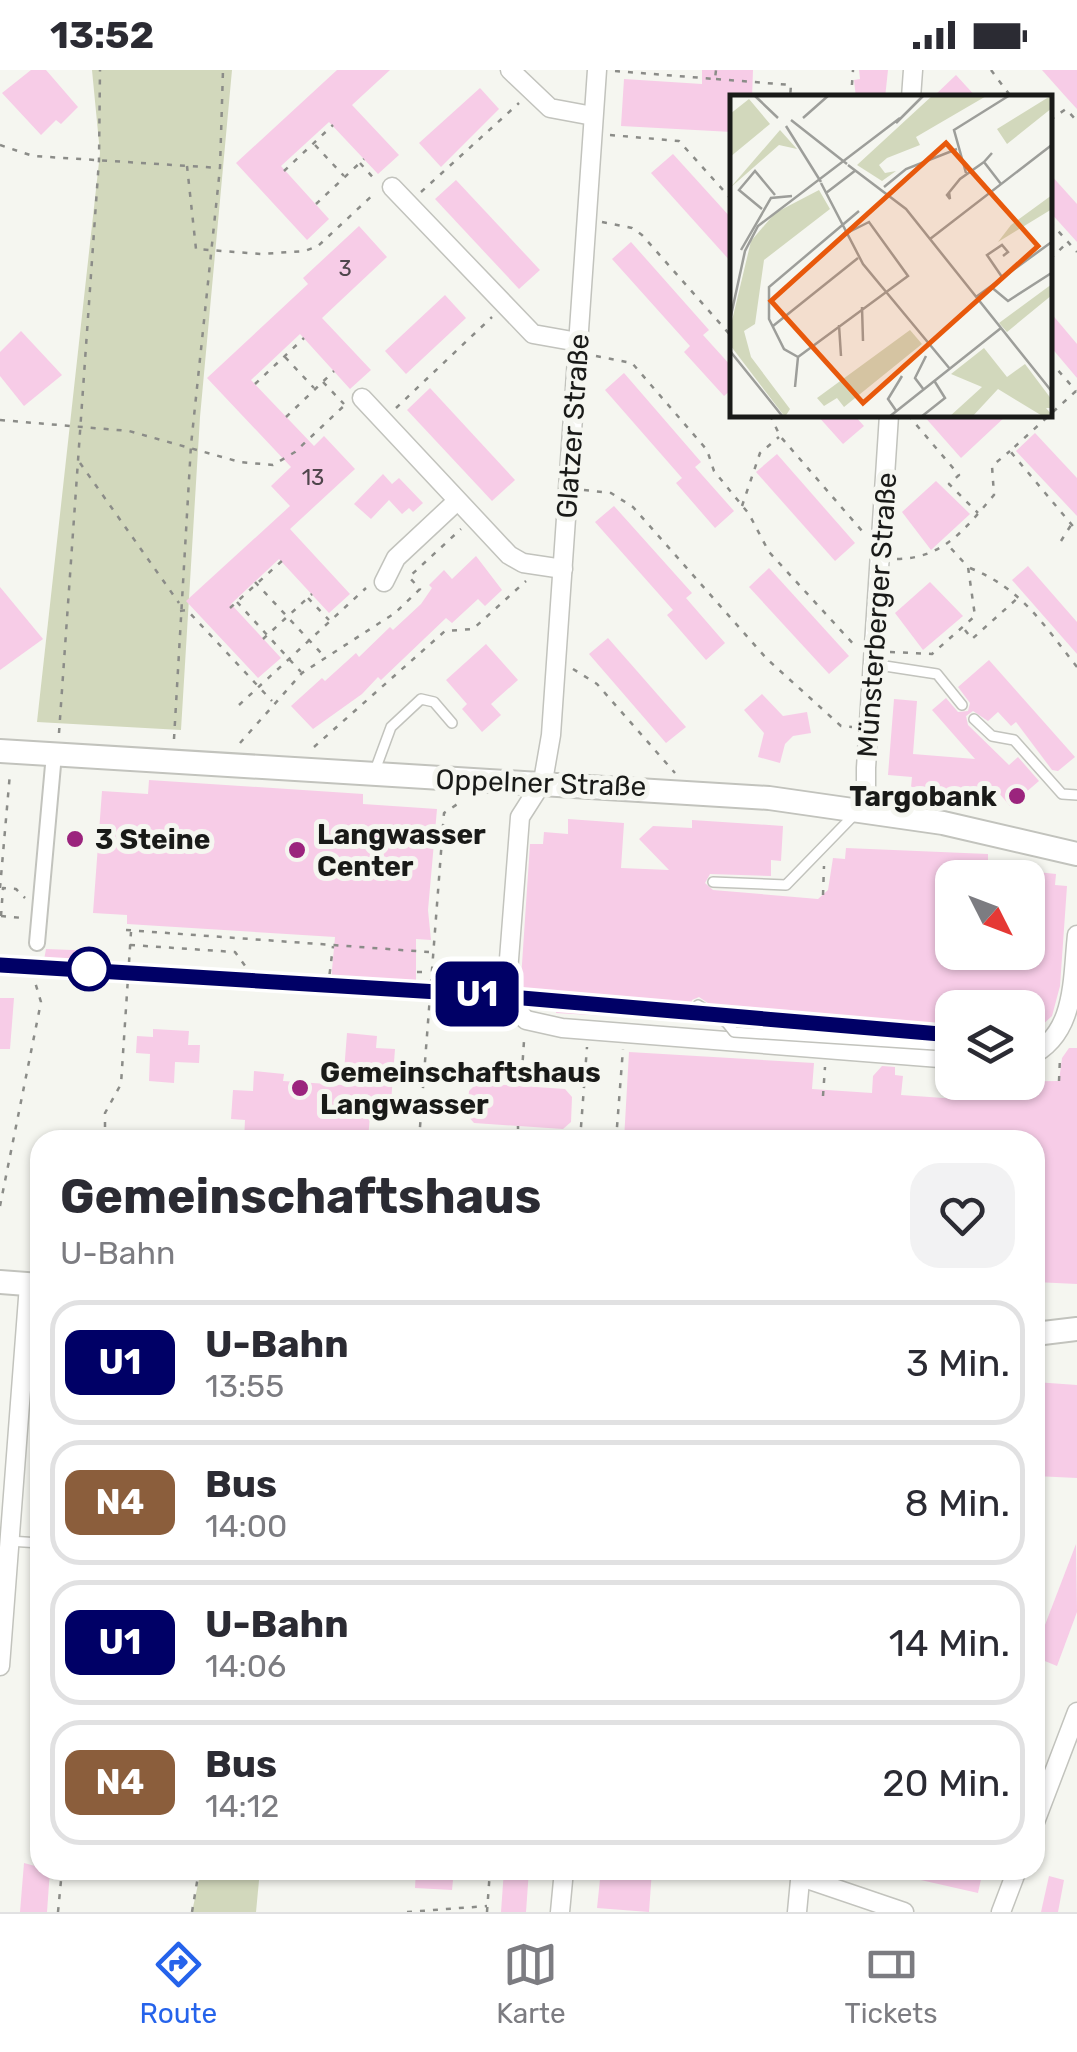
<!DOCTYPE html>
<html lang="de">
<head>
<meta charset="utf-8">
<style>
	body { margin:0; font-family:Rubik,sans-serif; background:#f2f2f3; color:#2b2b33; height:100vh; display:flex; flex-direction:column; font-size:38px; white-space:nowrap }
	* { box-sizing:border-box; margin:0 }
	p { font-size:32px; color:#7c7c81 }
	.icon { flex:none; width:55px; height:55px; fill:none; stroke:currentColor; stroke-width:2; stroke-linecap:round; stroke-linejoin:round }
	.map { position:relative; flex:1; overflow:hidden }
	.details { position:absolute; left:30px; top:1060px; width:1015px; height:750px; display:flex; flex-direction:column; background:#fff; border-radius:30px; box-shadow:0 2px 8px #0004 }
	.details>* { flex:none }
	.badge { padding:0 20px; border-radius:15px; font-size:35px; line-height:65px }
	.needle { width:65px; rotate:132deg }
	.fabs { position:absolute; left:935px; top:790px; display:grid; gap:20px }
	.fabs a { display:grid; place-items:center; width:110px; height:110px; border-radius:20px; background:#fff; box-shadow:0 2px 8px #0004; font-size:50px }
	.map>.badge { position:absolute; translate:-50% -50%; box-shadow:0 0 0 5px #fff }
	.round { display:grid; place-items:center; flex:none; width:105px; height:105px; border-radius:30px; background:#f2f2f3 }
	.summary { display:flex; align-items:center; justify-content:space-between; height:170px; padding:0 30px }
	h1 { font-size:48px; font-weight:700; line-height:75px }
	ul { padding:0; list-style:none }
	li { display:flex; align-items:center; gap:30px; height:125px; margin:0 20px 15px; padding:0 10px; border:5px solid #e1e1e2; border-radius:30px }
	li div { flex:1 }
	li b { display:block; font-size:38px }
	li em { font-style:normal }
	li .badge { min-width:110px; font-weight:700; text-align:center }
	.status { display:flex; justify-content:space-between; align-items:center; height:70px; padding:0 50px; background:#fff; direction:ltr }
	.status svg { height:28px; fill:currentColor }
	.tabs { display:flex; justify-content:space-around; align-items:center; height:140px; border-top:2px solid #e1e1e2; background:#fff; font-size:28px; color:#7c7c81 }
	.tabs a { display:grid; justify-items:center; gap:5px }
	.tabs .selected { color:#2563eb }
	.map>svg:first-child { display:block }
	.green { fill:#d2d8bc }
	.building { fill:#f7cce7 }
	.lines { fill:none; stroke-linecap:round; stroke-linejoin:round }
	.service-casing { stroke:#c2c3bd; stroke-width:12 }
	.pedestrian-casing { stroke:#c2c3bd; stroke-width:18 }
	.minor-casing { stroke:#c2c3bd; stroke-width:21 }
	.tertiary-casing { stroke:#c2c3bd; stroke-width:26 }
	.path { stroke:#8b8c88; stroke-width:2.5; stroke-dasharray:5 8; stroke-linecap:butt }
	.service { stroke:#fff; stroke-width:9 }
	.pedestrian { stroke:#fff; stroke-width:14 }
	.minor { stroke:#fff; stroke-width:18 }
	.tertiary { stroke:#fff; stroke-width:22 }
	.service-bridge-casing { stroke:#c2c3bd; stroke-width:12; stroke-linecap:butt }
	.service-bridge { stroke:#fff; stroke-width:9 }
	.line-casing { stroke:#fff; stroke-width:22 }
	.line { stroke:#006; stroke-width:15 }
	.poi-dot { fill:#9b247d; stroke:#f5f6f0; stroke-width:4 }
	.stop-dot { fill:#fff; stroke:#006; stroke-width:5 }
	.labels { text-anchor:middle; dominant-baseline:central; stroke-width:10; stroke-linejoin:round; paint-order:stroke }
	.number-label { font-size:22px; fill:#50464c }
	.street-label { font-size:28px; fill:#191a18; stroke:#f5f6f0 }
	.poi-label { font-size:28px; font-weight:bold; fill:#191a18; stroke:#f5f6f0; text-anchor:start }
	.inset-road { fill:none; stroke:#9d9e9a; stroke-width:2.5 }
	.view { fill:#e8590c; fill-opacity:0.15; stroke:#e8590c; stroke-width:5 }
	.inset-edge { fill:none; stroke:#191a18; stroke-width:5 }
</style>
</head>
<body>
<div class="status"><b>13:52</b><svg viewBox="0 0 49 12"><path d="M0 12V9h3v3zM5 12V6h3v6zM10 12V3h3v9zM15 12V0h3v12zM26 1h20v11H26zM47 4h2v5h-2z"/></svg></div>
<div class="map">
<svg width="1077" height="1842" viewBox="0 0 1077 1842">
	<rect width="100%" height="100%" fill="#f5f6f0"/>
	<g class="green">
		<polygon points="92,0 232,0 200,347 181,660 37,652 100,83"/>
		<polygon points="201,1800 260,1800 256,1842 192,1842"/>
	</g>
	<g class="building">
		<polygon points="31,0 46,0 78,37 61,54 56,50 41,65 2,23"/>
		<polygon points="337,0 390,0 352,35 399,85 378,104 329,52 281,96 329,149 307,170 236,93"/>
		<polygon points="702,0 753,0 752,28 732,28 732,62 621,56 624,9 702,14"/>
		<polygon points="859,0 888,0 885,28 856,28 854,10 860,9"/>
		<polygon points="1042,0 1077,0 1077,39 1066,27"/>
		<polygon points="956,5 977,28 932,28"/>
		<polygon points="480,18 499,39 441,97 419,73"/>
		<polygon points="673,84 732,149 732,193 651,103"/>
		<polygon points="1050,104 1077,134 1077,172 1050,142"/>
		<polygon points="456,110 540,200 519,219 435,129"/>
		<polygon points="359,156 387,187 322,248 371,300 350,319 300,264 251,310 314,376 324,366 355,399 290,459 350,524 329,543 279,489 231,534 281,588 258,608 186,531 290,436 271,416 291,397 207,308 308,214 303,208"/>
		<polygon points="631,172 709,260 703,265 732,297 732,319 724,326 684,282 690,276 612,189"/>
		<polygon points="445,225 466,248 406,304 385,281"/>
		<polygon points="1050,242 1077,274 1077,308 1050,276"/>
		<polygon points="21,261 62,305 24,336 0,306 0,282"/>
		<polygon points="624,303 701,392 695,397 734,441 715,458 676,413 682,408 605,320"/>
		<polygon points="430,318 515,410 492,431 407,340"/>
		<polygon points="817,345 854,345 864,356 843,374"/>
		<polygon points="923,345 1007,345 961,388"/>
		<polygon points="1035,363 1077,408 1077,446 1016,381"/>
		<polygon points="777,384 855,473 835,491 756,402"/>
		<polygon points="383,404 392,414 399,408 423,433 413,442 409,438 402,444 389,430 371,449 354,434"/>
		<polygon points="936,411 970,444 931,480 902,442"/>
		<polygon points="614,436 692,523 686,528 725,573 706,590 667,545 673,540 595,452"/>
		<polygon points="476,486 502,520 485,536 478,529 452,553 446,548 381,610 378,607 362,624 313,659 291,636 322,608 325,611 356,583 359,587 390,557 393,560 421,534 432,518 429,515 444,500 452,509"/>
		<polygon points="1028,496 1077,552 1077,584 1012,510"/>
		<polygon points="769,498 849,586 829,604 749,517"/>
		<polygon points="930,512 963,546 923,580 895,543"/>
		<polygon points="0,517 43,569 0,600"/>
		<polygon points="608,568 686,657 666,673 589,584"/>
		<polygon points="486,574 518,610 491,634 501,645 482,662 462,639 467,634 446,610"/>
		<polygon points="989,590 1075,687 1058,701 1052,700 1016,652 1011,656 998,642 988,651 973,641 966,646 968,655 1009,695 1018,687 1039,711 1010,736 998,722 911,717 912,707 888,705 894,629 917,631 913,684 975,689 932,640 946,628 958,642 968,641 970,633 958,617"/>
		<polygon points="762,624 783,646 807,642 811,663 793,666 785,674 780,693 758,687 764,663 744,640"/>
		<polygon points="149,710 363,724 363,734 437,739 428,840 431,870 416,869 416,913 331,911 335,867 127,854 127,845 93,843 102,721 148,724"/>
		<polygon points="568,749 624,753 621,798 669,800 639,769 653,756 692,758 692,750 783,756 781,791 771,790 771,806 710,804 705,813 713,820 818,829 828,820 833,788 845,789 846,778 988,784 988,790 1028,793 1026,808 952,808 952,882 1028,882 1028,801 1056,804 1055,815 1067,816 1060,916 1052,946 1028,968 1028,938 952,938 952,963 898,961 897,964 737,953 699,927 692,930 691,938 711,952 556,943 557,927 520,924 530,774 543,774 544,762 568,764"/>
		<polygon points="46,879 98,881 98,894 77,893 68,902 42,901"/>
		<polygon points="0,928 14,928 10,979 0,979"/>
		<polygon points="153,959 189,961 188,975 200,975 199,993 175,992 174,1013 149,1011 150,984 136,983 137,966 153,967"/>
		<polygon points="347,963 377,966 376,978 395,979 390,1046 370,1045 368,1070 244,1070 245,1050 231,1049 233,1020 253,1021 254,1001 284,1004 283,1011 343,1015"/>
		<polygon points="1069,978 1077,978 1077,1214 1035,1212 1035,1070 624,1070 629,982 814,993 812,1019 872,1023 873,1006 882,996 895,997 895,1005 903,1006 901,1025 972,1030 973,1012 1059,1011 1062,988"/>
		<polygon points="477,1013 565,1019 572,1027 571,1052 563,1059 474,1053 467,1045 469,1021"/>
		<polygon points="1035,1312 1077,1315 1077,1408 1035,1406"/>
		<polygon points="1076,1474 1077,1542 1057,1596 1035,1587 1035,1581"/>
		<polygon points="24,1793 50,1800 47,1842 20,1842"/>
		<polygon points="416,1800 454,1800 452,1820 415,1818"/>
		<polygon points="504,1800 529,1800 526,1842 501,1842"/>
		<polygon points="601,1800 652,1800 649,1842 597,1838"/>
		<polygon points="904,1800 983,1800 978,1823 903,1806"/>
		<polygon points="1049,1806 1064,1810 1058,1842 1041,1842"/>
	</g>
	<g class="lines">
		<g class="service-casing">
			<g id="service">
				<polyline points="872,594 937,604 962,635"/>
				<polyline points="974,649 992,666 1014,670 1062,724 1077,725"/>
				<polyline points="374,703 391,657 421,629 434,632 452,653"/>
				<polyline points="713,812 786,815 854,745"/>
				<polyline points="698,935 726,952"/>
				<polyline points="935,975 952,978"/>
				<polyline points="9,1471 40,1473"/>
			</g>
		</g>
		<g class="pedestrian-casing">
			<polyline id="pedestrian" points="37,873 54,684"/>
		</g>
		<g class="minor-casing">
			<g id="minor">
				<polyline points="510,0 550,38 593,46"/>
				<polyline points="597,0 551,665 543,711 520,747 506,928 526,950 562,958 952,989"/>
				<polyline points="911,28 913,0"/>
				<polyline points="392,117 533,264 578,272"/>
				<polyline points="362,328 509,485 523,493 563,499"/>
				<polyline points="384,512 396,488 457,431"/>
				<polyline points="877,741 866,723 866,698 889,345"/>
				<path d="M1028 987C1076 965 1072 911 1077 865"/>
				<polyline points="0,1596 29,1215"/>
				<polyline points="1035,1752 1077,1642"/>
				<polyline points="801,1807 904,1842"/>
				<polyline points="560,1842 564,1800"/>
				<polyline points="797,1842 801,1800"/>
				<polyline points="1001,1842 1017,1800"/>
			</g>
		</g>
		<g class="tertiary-casing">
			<g id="tertiary">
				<polyline points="0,681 769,728 943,753 1077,784"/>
				<polyline points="0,1212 40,1215"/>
				<polyline points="1035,1264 1077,1259"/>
			</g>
		</g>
		<g class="path">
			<polyline points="991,0 1012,28"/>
			<polyline points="615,1 715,9 716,0"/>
			<polyline points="716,9 791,15 790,28"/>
			<polyline points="851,28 853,0"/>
			<polyline points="1050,50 1066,39 1077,51"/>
			<polyline points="610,65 679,71 732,130"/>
			<polyline points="0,75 33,86 220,98"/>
			<polyline points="315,75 344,106"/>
			<polyline points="360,93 377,112"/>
			<polyline points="187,96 196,179 261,184 305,181 318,176 376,122"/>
			<polyline points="284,101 333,55"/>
			<polyline points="421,122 519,33"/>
			<polyline points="316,134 364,89"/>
			<polyline points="602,152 632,158 642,165 732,267"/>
			<polyline points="1050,152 1077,182"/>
			<polyline points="1050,189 1067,173"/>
			<polyline points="596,286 632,293 707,380 714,401 749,444 769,482 857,578"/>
			<polyline points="285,287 314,318"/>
			<polyline points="1050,291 1076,321"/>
			<polyline points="323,312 344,334"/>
			<polyline points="255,314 304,268"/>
			<polyline points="1076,321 1010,381 1077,461"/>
			<polyline points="396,338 492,247"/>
			<polyline points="770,345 780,366 862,461"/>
			<polyline points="908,345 959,405 949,414 978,443"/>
			<polyline points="286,347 334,301"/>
			<polyline points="0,350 129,361 240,392 273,395 295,382 347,333"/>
			<polyline points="80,393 179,533"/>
			<polyline points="584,420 611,423 633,437 767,589 841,656 852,657"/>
			<polyline points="742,436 760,383 779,367"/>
			<polyline points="1061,471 1071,455"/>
			<path d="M897 489C944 488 964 460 994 425L992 396 1010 381"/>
			<path d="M970 498C1022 519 1043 554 1077 597"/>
			<polyline points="255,512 322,584"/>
			<polyline points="308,528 329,550"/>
			<polyline points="237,532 301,602"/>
			<polyline points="230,538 284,489"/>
			<polyline points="180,541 187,540 272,631"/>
			<polyline points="965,560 972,569 1020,526"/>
			<polyline points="263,569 312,524"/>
			<polyline points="890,582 932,584 975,546 968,497 947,474"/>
			<polyline points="573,599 597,614 675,703"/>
			<polyline points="239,635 366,518"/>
			<polyline points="59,663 99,90 100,0"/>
			<polyline points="174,669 191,375 220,98 223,0"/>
			<polyline points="240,673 302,603 395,543 420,519 409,507 461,459"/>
			<polyline points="314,677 445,561 473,559 526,511"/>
			<polyline points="0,818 10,703"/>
			<polyline points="823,825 824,796"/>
			<polyline points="1,846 3,818 16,819 25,828"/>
			<polyline points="1,846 23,848"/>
			<polyline points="126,860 429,882"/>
			<polyline points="130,875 235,882 259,915 427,929"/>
			<polyline points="417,902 428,902"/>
			<polyline points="328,917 333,876"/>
			<polyline points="1059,1011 1060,988"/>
			<polyline points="521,1016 524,971"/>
			<polyline points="823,1026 825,997"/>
			<polyline points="518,1059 518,1056"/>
			<polyline points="523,1066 577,1070"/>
			<polyline points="105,1070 105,1043 121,1014 131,862"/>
			<polyline points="419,1070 444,743 462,731"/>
			<polyline points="580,1070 587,977"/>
			<polyline points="616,1070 623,979"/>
			<polyline points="0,1136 41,932 35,912 36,889"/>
			<polyline points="100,1800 198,1806"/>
			<polyline points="58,1842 62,1800"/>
			<polyline points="192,1842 199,1800"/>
			<polyline points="407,1842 487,1836"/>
			<polyline points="487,1842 490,1800"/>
		</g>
		<use href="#service" class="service"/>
		<use href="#pedestrian" class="pedestrian"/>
		<use href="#minor" class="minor"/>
		<use href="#tertiary" class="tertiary"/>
		<g class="service-bridge-casing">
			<polyline id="service-bridge" points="726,952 734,962 935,975"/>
		</g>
		<use href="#service-bridge" class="service-bridge"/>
	</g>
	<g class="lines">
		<g class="line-casing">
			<polyline id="line" points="0,895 487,925 952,965"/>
		</g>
		<use href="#line" class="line"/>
	</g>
	<g class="poi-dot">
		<circle cx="1017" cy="726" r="10"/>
		<circle cx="75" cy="769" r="10"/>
		<circle cx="297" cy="780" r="10"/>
		<circle cx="300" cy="1018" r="10"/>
	</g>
	<circle class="stop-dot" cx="89" cy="899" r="20"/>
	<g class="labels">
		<g class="number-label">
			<text x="345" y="198">3</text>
			<text x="313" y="407">13</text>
		</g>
		<g class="street-label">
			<text transform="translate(573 356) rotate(-86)">Glatzer Straße</text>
			<text transform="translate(877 545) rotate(-86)">Münsterberger Straße</text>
			<text transform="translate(541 713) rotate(2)">Oppelner Straße</text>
		</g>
		<g class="poi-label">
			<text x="997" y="726" text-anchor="end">Targobank</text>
			<text x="317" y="764">Langwasser<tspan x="317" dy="32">Center</tspan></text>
			<text x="95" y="769">3 Steine</text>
			<text x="320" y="1002">Gemeinschaftshaus<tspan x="320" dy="32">Langwasser</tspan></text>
		</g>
	</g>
	<g transform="translate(730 25)">
		<rect width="322" height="322" fill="#f5f6f0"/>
		<path d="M203 0H258L186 42 190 50 157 63 149 70 155 78 166 76 152 86 127 70ZM322 0V13L277 49 267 34ZM19 4 40 29 0 62V19ZM50 35 67 54 49 50 0 93ZM89 95 100 114 34 165 25 229 14 236 21 262 60 314 55 322 0 250V234L21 146 45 118ZM322 100V114L268 147 281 130ZM322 189V200L277 237 269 228ZM180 235 192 249 114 312 107 303 94 311 87 303ZM254 253 277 282 295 269 322 305V313H316L322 320 314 322 268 294 242 322H219L252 292 221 279Z" fill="#d2d8bc"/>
		<path class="inset-road" d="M24 0 48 23M73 23 99 0M61 25 117 69M166 28 194 0M56 31 91 87M262 58 254 67 271 89M118 70 176 114 323 298M236 78 224 35 280 0M91 88 133 169 220 274M154 92 176 74 227 54M219 97 220 104 217 100 230 84 254 67M96 98 126 75M32 114 9 95 25 76 45 100M200 144 323 49M11 155 41 103 62 101M272 182 257 160 272 150 278 157 273 161M260 191 278 206 323 177M246 202 323 146M132 212 133 246M0 225 15 156 28 131 170 23M109 230 111 261M43 231 128 163M0 256 53 322M68 262 178 181 139 127 115 139M68 262 54 254 39 224V192L129 116M65 292 68 262M194 295 185 283 196 261M167 317 158 304 172 281M159 322 271 233M191 322 215 303 205 287"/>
		<path class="view" d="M216 48 308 151 133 308 41 206Z"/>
		<rect width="322" height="322" class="inset-edge"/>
	</g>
</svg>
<div class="fabs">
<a><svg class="needle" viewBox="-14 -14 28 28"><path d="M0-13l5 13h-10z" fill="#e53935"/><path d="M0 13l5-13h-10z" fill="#7c7c81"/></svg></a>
<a><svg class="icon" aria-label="layers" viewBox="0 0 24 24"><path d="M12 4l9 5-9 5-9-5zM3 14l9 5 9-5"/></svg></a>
</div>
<b class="badge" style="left:477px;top:924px;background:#006;color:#fff">U1</b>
<section class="details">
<div class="summary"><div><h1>Gemeinschaftshaus</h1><p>U-Bahn</p></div><a class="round"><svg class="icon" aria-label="heart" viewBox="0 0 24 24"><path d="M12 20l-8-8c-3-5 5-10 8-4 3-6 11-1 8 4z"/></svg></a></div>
<ul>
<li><span class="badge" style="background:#006;color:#fff">U1</span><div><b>U-Bahn</b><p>13:55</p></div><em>3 Min.</em></li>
<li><span class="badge" style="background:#8b5e3c;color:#fff">N4</span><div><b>Bus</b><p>14:00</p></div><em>8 Min.</em></li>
<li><span class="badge" style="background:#006;color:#fff">U1</span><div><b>U-Bahn</b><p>14:06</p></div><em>14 Min.</em></li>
<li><span class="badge" style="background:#8b5e3c;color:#fff">N4</span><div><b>Bus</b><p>14:12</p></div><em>20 Min.</em></li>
</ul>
</section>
</div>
<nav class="tabs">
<a class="selected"><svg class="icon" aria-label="directions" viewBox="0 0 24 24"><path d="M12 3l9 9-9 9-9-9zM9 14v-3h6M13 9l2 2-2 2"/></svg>Route</a>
<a><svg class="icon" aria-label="map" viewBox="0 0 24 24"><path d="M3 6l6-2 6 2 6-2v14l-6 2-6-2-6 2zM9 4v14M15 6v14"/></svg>Karte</a>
<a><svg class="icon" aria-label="tickets" viewBox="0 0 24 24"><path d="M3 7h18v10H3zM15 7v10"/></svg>Tickets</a>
</nav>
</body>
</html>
